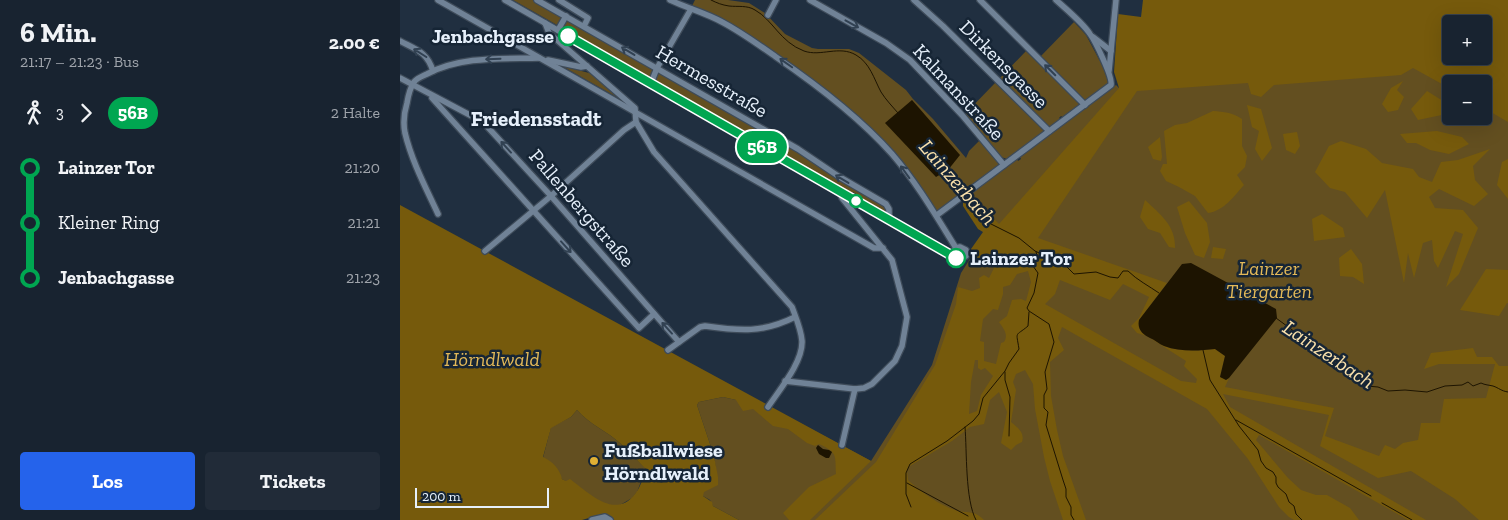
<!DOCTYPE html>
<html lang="de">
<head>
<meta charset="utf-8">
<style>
	body { margin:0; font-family:"Zilla Slab",serif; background:#212b38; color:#f1f3f6; height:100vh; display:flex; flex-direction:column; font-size:19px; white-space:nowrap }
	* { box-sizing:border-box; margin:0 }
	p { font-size:16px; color:#9fa4ab }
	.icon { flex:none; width:28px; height:28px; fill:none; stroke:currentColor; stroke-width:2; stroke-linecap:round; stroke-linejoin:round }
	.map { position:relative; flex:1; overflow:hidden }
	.drawer { display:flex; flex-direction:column; background:#182330; width:400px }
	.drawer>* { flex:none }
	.badge { padding:0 10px; border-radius:16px; font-size:18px; line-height:32px }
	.controls { position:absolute; left:1042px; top:15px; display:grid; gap:10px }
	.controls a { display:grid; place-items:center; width:50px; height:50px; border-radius:5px; background:#182330; box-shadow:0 5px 20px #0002,0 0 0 1px #36404c; font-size:25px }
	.scale { position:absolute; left:15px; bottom:12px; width:134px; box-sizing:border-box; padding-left:5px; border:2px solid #e6f0fb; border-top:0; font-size:14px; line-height:18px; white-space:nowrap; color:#e6f0fb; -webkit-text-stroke:4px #162535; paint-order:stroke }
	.map>.badge { position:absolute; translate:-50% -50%; box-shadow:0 0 0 2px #fff }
	.legs { display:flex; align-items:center; gap:8px; height:55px; padding:0 20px; font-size:16px }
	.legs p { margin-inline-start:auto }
	.summary { display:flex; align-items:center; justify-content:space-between; height:85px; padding:0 20px }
	h1 { font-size:28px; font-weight:800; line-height:38px }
	.action { display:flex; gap:10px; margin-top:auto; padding:10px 20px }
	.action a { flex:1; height:58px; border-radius:5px; background:#2563eb; color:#fff; font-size:20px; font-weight:800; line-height:58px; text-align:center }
	.action a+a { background:#212b38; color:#f1f3f6 }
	ul { padding:0 20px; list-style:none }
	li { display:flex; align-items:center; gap:18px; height:55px; font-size:19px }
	li i { display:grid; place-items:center; width:8px; height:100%; margin:0 6px; background:currentColor }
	li i::after { content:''; width:12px; height:12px; margin:-6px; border:4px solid; border-radius:50%; background:#182330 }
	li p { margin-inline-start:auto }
	li:first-child i { background:linear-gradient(#0000 50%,currentColor 0) }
	li:last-child i { background:linear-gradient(currentColor 50%,#0000 0) }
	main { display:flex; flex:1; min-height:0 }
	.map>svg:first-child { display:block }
	.green { fill:#634f20; fill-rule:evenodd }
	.forest { fill:#765a0c; fill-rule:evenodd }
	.water { fill:#1d1401 }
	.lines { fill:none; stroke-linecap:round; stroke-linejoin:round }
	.stream { stroke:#1d1401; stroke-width:1 }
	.minor-casing { stroke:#3e4b59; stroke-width:8 }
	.minor { stroke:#708296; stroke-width:5.5 }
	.oneway { stroke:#314152 }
	.line-1-casing { stroke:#fff; stroke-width:11 }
	.line-1 { stroke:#00a651; stroke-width:8 }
	.stop-1-dot { fill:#fff; stroke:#00a651; stroke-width:2.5 }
	.poi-dot { fill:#e0b034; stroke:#162535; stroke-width:2 }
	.labels { text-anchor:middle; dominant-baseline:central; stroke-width:5; stroke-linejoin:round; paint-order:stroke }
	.stop-label { font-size:20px; font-weight:bold; fill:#e6f0fb; stroke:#162535; text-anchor:end }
	.street-label { font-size:20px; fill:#e6f0fb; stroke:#162535 }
	.park-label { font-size:20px; font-style:italic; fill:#e3b958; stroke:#162535 }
	.poi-label { font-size:20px; font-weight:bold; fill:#e6f0fb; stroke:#162535; text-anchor:start }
	.neighbourhood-label { font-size:21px; font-weight:bold; fill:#e6f0fb; stroke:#162535 }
	.water-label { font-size:21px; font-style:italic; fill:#fae1ab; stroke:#162535 }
</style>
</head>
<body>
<main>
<section class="drawer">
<div class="summary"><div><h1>6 Min.</h1><p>21:17 – 21:23 · Bus</p></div><b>2.00 €</b></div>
<div class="legs"><svg class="icon" aria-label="walk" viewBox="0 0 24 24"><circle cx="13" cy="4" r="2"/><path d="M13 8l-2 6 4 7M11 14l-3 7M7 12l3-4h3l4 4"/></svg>3<svg class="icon" aria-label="forward" viewBox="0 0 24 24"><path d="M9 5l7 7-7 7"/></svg><b class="badge" style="background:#00a651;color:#fff">56B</b><p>2 Halte</p></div>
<ul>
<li><i style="color:#00a651"></i><b>Lainzer Tor</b><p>21:20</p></li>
<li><i style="color:#00a651"></i><span>Kleiner Ring</span><p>21:21</p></li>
<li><i style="color:#00a651"></i><b>Jenbachgasse</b><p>21:23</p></li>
</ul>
<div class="action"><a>Los</a><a>Tickets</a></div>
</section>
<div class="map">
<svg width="1108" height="520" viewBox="0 0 1108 520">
	<rect width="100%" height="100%" fill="#202f40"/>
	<g class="green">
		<polygon points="113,0 134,0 162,16 163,18 159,24 157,25"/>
		<polygon points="295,0 328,0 349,3 365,13 385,34 412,48 418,49 449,49 459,53 506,90 513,99 533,119 566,158 569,151 580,140 599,162 598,167 538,211 535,210 519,187 446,108 341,31 291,8"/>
		<path d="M1108 0V520H339L313 506 310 500 303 496V492L316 470 314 456 297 405 299 402 323 397 336 400 342 392 471 461 532 365 561 273 573 254 598 225 571 193 617 159 618 161 621 159 620 157 716 85 719 88ZM1051 24H1084V56H1051ZM1051 84H1084V116H1051Z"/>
		<polygon points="167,20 254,68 251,78 249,78 220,62 215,57 214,58 163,29"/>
		<polygon points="674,22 686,35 709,78 709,82 708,85 687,100 684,100 640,57"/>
		<polygon points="627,50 681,104 664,118 661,116 659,118 661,120 649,128 599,79"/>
		<polygon points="162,66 193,74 221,98 220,99"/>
		<polygon points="259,72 399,151 480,202 486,208 486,210 483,212 455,196 456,194 453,192 451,194 257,82 256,77"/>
		<polygon points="596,82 644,130 644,132 607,159 601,157 564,115"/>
		<path d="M177 410C190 425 207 431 221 444 230 452 237 461 246 468L237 492 232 498 220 505 209 506 204 505 162 479 143 458 151 427 171 417Z"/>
	</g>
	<g class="forest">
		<path d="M743 0H1108V122L1084 108V84H1051V89L1013 68 1001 75 874 85 861 97 851 94 848 83 737 91 638 238 767 283 739 320C737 330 742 334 750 338 755 340 759 344 764 346 780 352 798 351 815 349L825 356 820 376 826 380 829 378 825 387 934 408 925 436 979 456 985 445 995 449 1003 443 1018 440 1021 423H1040L1044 399 1086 398 1095 364H1039L1024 369 1031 353 1073 348 1077 357H1092L1099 366H1108V520H1079L1055 499 1011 471 978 478 920 446 929 415 823 394 830 407 1026 520H1008L859 435 856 440 888 478 901 490 916 495H927L950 508 959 520H894L889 517 879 507 848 459 807 409 662 327 658 338 664 350 650 362 651 396 657 430 663 456 686 520H663L650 481 644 457 635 409 633 384 625 370 616 374 613 382 616 390 611 422C618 428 625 433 622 442L616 445 611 450 601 443 607 412 599 392 590 400 584 424 570 427 552 441 508 467 507 472 508 480C518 490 541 506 555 510 567 514 573 509 584 520H415L476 462 535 365 556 304 558 287 572 291 580 288 579 278 584 275 589 278 594 268 574 256 571 249 583 232 578 229 563 206V199L571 193 583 208 599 224 719 88 714 72 718 14 741 17ZM1051 24H1084V56H1051ZM628 271 631 282 626 301 621 299 612 300 607 316 599 322C603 328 609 334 604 342L601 343 596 364 584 361V342L580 341 583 319 593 309 598 310 603 294V287L610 285 617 274ZM660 280 710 300 723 284 749 297 739 318 731 326 737 333 747 336 786 361 784 366 797 379 796 383 781 381 645 304 655 294ZM575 360H578V368L581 370 585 368 593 376 581 395 577 411 569 414 571 382Z"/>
		<polygon points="1003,81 997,90 1004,97 998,110 988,112 982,104 991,88"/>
		<polygon points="1027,91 1051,106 1051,113 1018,120 1011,109"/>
		<polygon points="847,105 861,109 872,148 862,161 855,149 859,131 852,127"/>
		<path d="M813 111C824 112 832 112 842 119V146L847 156 845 167 837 175 844 185C834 196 824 211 808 213L795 196 779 187 766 181 760 171 763 164H767L764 131 775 125 787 123Z"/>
		<polygon points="1037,131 1062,137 1069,144 1049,154 1030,150 1016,143 1007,143 1000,134"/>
		<polygon points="897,132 900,146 895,154 886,150 883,134"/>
		<polygon points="760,137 762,157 761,161 753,159 748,147"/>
		<polygon points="941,141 966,149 982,163 1013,169 1019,177 1032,182 1041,162 1058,160 1090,149 1073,166 1075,180 1088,194 1074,206 1039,189 1029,197 1035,208 1063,210 1078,228 1059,274 1046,287 1063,234 1055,231 1038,268 1034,261 1032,240 1023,243 1014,278 1008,253 1004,283 985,190 967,218 945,192 930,188 915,172 929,146"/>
		<polygon points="1108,159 1108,199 1097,185 1102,162"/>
		<path d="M745 200C760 214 776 226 775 248L769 247 760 233 748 229 740 217Z"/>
		<polygon points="789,201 807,223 810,242 804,258 795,255 785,233 777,207"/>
		<path d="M0 205 471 461 410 520H389L383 513 409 487 436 474C435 455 438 453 419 444L415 446 407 443 388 429 373 426 353 409 343 411 336 400 323 397 299 402 297 405 314 456 318 477V485L304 492 303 496 312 502 313 506 339 520H214C205 511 193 517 182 520H0ZM177 410C190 425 207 431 221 444 230 452 237 461 246 469 243 477 241 487 235 494 215 520 189 493 170 479L166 481 162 479C160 469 152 461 143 457L151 428 171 417Z"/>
		<polygon points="922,214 943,228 945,237 914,241 912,219"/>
		<polygon points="813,247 826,249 823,259 811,258"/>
		<polygon points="951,249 962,264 964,284 953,277 940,276 939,258"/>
		<polygon points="1086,269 1108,270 1108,303 1107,303 1099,316 1060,310"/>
	</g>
	<g class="water">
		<polygon points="512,100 560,155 548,170 536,177 485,123"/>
		<path d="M791 263 876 309 877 318 829 378 826 380 820 377 825 356 815 349C798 351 780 352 764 346 759 344 755 340 750 338 743 334 737 330 739 320L782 264Z"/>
		<polygon points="418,445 423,449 429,450 432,452 429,458 426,458 419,454 416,448"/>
	</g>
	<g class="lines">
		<g class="stream">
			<path d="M311 0C317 3 322 5 329 6 338 7 347 5 355 10 373 20 380 42 404 51 421 57 439 45 456 55 470 63 474 79 481 92 486 100 492 106 498 113"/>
			<polyline points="548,170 564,191"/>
			<path d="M569 196 580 215 587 222 619 238 635 251 666 266 674 274 696 272 710 277 718 278 723 271H728C737 280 749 286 759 293"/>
			<polyline points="636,252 638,258 633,266 638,273 634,293 627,308 629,311 649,324 654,342 645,372 647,389 644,395 644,408 648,412 646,425 663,480 666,489 666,497 671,507 671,515 674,520"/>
			<path d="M876 318 910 343 917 346 923 353 945 366 967 386 978 387 988 391 1005 390 1027 392 1045 386 1062 385 1068 382 1073 386 1081 383C1085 385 1089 385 1093 386 1099 388 1101 391 1108 392"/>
			<polyline points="803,350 810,380 839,426 858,450 861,461 866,468 873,472 876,477 876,483 878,487 886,494 889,502 894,506 896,514 902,520"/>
			<polyline points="605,372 605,380 610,397 609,436"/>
			<polyline points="836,420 971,496"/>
			<path d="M565 427C567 451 565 500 576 520"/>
			<polyline points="507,483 568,516"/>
			<polyline points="982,503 1012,520"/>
			<path d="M511 507 506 494V473L510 464 547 441 573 421 579 414 583 398 605 371 609 363 619 349C616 330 615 337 628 326L629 312"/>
		</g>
		<g class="minor-casing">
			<g id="minor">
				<polyline points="38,0 474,248 483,248"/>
				<polyline points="105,0 552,256 561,258 566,256 566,250 560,247 556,248 553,252 548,253"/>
				<polyline points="137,0 398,149 438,176 486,204 489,209 489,219"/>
				<polyline points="159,0 188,18 184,26"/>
				<path d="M270 0C287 8 306 13 322 22 341 32 359 45 376 57 417 85 459 117 492 154 517 183 536 216 556 248"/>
				<polyline points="410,0 486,43 510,60 562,115 604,165"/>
				<polyline points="514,0 543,26 649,131"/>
				<polyline points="580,0 685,105"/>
				<polyline points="368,15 376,0"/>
				<path d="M145 23 149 33 235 108 236 122 254 152 392 307C396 318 401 329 402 341 403 362 380 389 368 407"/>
				<polyline points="158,30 166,16"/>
				<polyline points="693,37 711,51"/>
				<path d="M0 41C17 50 27 52 33 71"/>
				<polyline points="148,60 181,67 187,66"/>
				<polyline points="709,71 716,0"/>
				<polyline points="0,78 83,122 151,196 279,342"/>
				<polyline points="251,83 257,68 291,9"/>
				<polyline points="32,98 239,328 254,314"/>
				<path d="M38 214C26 188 12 162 5 133 3 123 4 113 7 103 8 97 10 88 14 82 17 78 23 76 27 74 61 56 102 59 139 58"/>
				<path d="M537 215 711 85C713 77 695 41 690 34 682 22 667 10 656 0"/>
				<polyline points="85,251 151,196 224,130 236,122"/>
				<path d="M268 350 300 327 305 326C340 331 363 333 395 317"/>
				<polyline points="385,381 455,389 464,388 472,384 495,361 502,346 507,317 492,260 442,198 440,191"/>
				<polyline points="442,445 455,389"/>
				<polyline points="192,520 205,517 210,520"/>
			</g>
		</g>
		<use href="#minor" class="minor"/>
	</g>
	<defs><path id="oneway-shaft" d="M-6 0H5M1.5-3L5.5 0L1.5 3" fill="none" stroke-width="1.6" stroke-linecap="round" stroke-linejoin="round" transform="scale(1.25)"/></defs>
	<g class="oneway">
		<use href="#oneway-shaft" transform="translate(452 24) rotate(29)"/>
		<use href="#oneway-shaft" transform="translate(228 51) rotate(-149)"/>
		<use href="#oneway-shaft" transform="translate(20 53) rotate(-148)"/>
		<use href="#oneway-shaft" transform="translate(93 59) rotate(178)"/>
		<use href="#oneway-shaft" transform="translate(386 63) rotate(-145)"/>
		<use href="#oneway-shaft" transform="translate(650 70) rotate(-135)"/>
		<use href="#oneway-shaft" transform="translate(106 147) rotate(-132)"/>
		<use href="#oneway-shaft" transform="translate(505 172) rotate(-126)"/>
		<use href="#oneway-shaft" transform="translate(442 179) rotate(-149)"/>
		<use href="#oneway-shaft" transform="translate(166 247) rotate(48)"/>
		<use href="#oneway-shaft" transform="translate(267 328) rotate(-132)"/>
	</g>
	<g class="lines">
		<g class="line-1-casing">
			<polyline id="line-1" points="168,36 556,258"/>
		</g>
		<use href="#line-1" class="line-1"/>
	</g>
	<g class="stop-1-dot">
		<circle cx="168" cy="36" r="9"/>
		<circle cx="456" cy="201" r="6"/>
		<circle cx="556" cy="258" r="9"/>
	</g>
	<circle class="poi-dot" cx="194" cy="461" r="5"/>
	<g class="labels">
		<g class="stop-label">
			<text x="154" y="36">Jenbachgasse</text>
			<text x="570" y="258" text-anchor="start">Lainzer Tor</text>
		</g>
		<g class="street-label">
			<text transform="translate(604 64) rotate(45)">Dirkensgasse</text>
			<text transform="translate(312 81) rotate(30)">Hermesstraße</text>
			<text transform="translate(559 92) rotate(47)">Kalmanstraße</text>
			<text transform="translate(182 208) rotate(49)">Pallenbergstraße</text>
		</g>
		<g class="park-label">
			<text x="869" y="268">Lainzer<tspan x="869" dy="23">Tiergarten</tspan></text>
			<text x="92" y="359">Hörndlwald</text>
		</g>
		<g class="poi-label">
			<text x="204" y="450">Fußballwiese<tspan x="204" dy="23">Hörndlwald</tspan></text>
		</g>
		<g class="neighbourhood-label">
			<text x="136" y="118">Friedensstadt</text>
		</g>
		<g class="water-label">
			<text transform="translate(558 182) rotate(49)">Lainzerbach</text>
			<text transform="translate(929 354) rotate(34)">Lainzerbach</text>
		</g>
	</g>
</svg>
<div class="controls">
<a>+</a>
<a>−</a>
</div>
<div class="scale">200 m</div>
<b class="badge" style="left:362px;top:147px;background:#00a651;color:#fff">56B</b>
</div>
</main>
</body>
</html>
